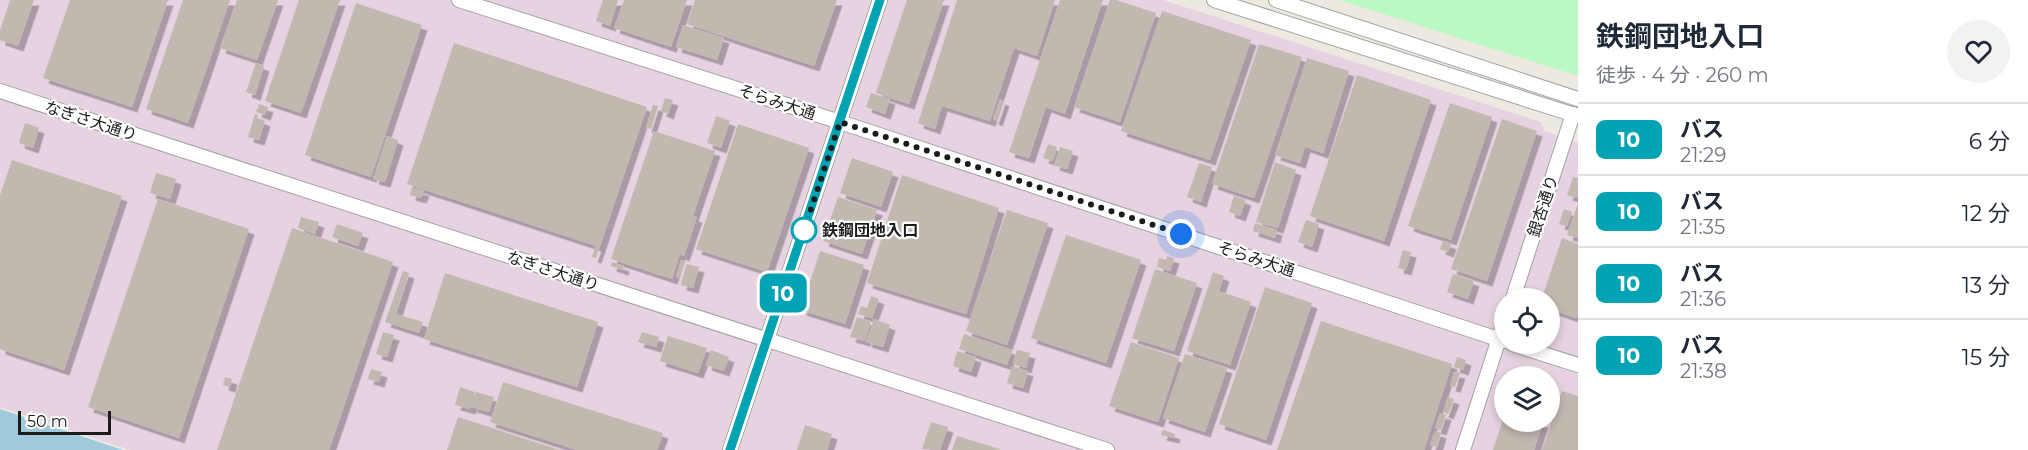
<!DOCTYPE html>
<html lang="ja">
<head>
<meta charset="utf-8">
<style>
	body { margin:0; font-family:Montserrat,"Noto Sans JP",sans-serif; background:#f2f2f3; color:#1f2937; height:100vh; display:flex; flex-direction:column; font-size:22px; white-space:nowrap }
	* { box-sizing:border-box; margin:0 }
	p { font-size:20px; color:#747a83 }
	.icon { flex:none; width:33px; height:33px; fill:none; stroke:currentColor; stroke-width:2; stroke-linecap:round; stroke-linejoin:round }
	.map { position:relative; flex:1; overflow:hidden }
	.drawer { display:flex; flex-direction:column; background:#fff; width:450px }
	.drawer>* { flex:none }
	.badge { padding:0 12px; border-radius:9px; font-size:21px; line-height:39px }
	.controls { position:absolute; left:1494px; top:288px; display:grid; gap:12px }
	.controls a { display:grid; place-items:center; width:66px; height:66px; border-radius:50%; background:#fff; box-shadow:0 3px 9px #0003; font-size:30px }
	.scale { position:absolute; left:18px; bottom:15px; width:93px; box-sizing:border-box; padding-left:6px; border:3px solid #1b1b1b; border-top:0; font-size:16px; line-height:21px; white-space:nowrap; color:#1b1b1b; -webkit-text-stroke:4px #fff; paint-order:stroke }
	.you { position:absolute; width:30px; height:30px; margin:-15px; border:4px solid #fff; border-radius:50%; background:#1a73e8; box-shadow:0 0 0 9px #1a73e833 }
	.map>.badge { position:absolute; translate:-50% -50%; box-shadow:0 0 0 3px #fff }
	.round { display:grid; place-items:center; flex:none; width:63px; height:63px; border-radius:32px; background:#f2f2f3 }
	.overview { display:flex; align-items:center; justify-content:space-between; height:102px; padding:0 18px }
	h1 { font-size:28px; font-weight:700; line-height:45px }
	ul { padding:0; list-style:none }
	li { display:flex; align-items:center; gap:18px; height:72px; padding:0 18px; border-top:2px solid #e0e1e3 }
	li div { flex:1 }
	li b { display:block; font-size:22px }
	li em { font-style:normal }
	li .badge { min-width:66px; font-weight:700; text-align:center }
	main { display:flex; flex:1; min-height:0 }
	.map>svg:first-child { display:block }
	.industrial { fill:#e6d2e1; fill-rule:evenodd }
	.park { fill:#bbf9c4 }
	.water { fill:#a0cadb }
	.building { fill:#c1b8b0; filter:url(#shadow) }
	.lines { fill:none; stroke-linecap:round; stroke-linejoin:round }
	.tertiary-casing { stroke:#a2a2a2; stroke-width:16 }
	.tertiary { stroke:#fff; stroke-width:14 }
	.line-casing { stroke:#fff; stroke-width:14 }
	.line { stroke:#00a3b4; stroke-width:9 }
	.walk { stroke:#1b1b1b; stroke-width:6; stroke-dasharray:0 10.8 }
	.stop-dot { fill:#fff; stroke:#00a3b4; stroke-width:3 }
	.labels { text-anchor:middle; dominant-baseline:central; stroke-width:4.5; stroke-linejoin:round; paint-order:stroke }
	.street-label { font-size:16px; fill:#1b1b1b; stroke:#fff }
	.stop-label { font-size:16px; font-weight:bold; fill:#1b1b1b; stroke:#fff; text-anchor:start }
</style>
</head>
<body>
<main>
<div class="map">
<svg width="1578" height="450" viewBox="0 0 1578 450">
	<defs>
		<filter id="shadow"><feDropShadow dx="5.5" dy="5.5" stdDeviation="0" flood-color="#0004"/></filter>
	</defs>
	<rect width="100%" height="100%" fill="#ede9e0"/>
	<path class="industrial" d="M0 0H1163L1541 122 1545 131 1578 143V450H130L0 407ZM1504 298H1550V344H1504ZM1504 376H1550V422H1504Z"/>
	<polygon class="park" points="1339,0 1578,0 1578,76"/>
	<polygon class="water" points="0,409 123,450 0,450"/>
	<g class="building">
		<polygon points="10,0 34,0 18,46 0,40 0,31"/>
		<polygon points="70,0 168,0 132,107 43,78"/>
		<polygon points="183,0 230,0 188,123 146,109"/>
		<polygon points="237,0 278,0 257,60 220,48"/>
		<polygon points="299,0 340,0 301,113 265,101"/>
		<polygon points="603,0 618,0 610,26 596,21"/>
		<polygon points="624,0 687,0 671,47 614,28"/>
		<polygon points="695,0 837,0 814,66 687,24"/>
		<polygon points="907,0 944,0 909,104 876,93"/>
		<polygon points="957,0 1055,0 1037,56 1014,48 990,121 942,106 935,129 918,123"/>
		<polygon points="1060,0 1103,0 1065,114 1046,107 1029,158 1009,152"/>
		<polygon points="1110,0 1116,0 1156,13 1120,122 1074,107"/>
		<polygon points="356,3 422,25 371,177 305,155"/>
		<polygon points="1162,11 1251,40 1210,160 1121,131"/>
		<polygon points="683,25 724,38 717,60 676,47"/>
		<polygon points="454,43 647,107 596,258 592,257 596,246 407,184"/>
		<polygon points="1259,44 1302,57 1254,198 1212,184"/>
		<polygon points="1307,58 1349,71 1323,153 1305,147 1300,163 1275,155"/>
		<polygon points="256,63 264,66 255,95 246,92"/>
		<polygon points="1357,75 1431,100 1384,241 1310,216"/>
		<polygon points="871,93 890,99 885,114 866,107"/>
		<polygon points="665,98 673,100 668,114 661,111"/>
		<polygon points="1000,99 1004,101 997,121 993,119"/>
		<polygon points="1450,103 1492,117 1451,240 1408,226"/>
		<polygon points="259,104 268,107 265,115 256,112"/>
		<polygon points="653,105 658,106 651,129 646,127"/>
		<polygon points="255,114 258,115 257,118 265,121 259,140 248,137"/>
		<polygon points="716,116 730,121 721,148 707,143"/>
		<polygon points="1502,119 1537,131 1487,281 1451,269"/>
		<polygon points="25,123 39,128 33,148 19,143"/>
		<polygon points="738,124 809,148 767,272 696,249"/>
		<polygon points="654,131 715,151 693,216 697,217 684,256 680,254 672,279 611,259"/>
		<polygon points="387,136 398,140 385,182 373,179"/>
		<polygon points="1048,144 1057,147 1053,161 1043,158"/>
		<polygon points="1060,147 1073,151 1067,169 1054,165"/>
		<polygon points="852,158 893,172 881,207 840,193"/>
		<polygon points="12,160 122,196 64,370 0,349 0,195"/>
		<polygon points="1275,162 1296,170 1278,228 1256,222"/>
		<polygon points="1199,163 1212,167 1201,202 1187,197"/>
		<polygon points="156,173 176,179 170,199 150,193"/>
		<polygon points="902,175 999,208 966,314 867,283"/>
		<polygon points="1573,177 1578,178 1577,198 1567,195"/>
		<polygon points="412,187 424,191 421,198 410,195"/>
		<polygon points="1234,196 1246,200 1240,216 1229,212"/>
		<polygon points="838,197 877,210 862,254 823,241"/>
		<polygon points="158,199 249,229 179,438 88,407"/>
		<polygon points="1578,203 1578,238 1567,235"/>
		<polygon points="1564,209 1572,212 1567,226 1559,224"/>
		<polygon points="1007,210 1048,223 1007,345 966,331"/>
		<polygon points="301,217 319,222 315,234 298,228"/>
		<polygon points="1306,220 1319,224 1312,247 1298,242"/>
		<polygon points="1255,223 1277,230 1275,238 1253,231"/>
		<polygon points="337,224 363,233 358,246 332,237"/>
		<polygon points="292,228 393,262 329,450 217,450"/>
		<polygon points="1066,235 1141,260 1106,363 1031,338"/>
		<polygon points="1562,238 1578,244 1578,313 1576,318 1550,309 1550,298 1542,298"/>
		<polygon points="1443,241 1451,244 1448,252 1440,249"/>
		<polygon points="1403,250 1411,252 1406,270 1398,268"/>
		<polygon points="820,251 864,265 845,324 801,310"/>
		<polygon points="1167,256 1174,258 1170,271 1157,267 1159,258 1166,260"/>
		<polygon points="681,260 685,261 680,278 676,277"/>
		<polygon points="612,262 624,266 623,270 611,266"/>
		<polygon points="687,264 699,267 693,288 681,285"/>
		<polygon points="1155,269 1197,283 1174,351 1132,338"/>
		<polygon points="403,271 409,273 396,314 423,322 419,333 385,322"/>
		<polygon points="1213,272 1224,276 1219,291 1251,302 1230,365 1187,351"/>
		<polygon points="445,273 598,322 577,387 424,339"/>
		<polygon points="1453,274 1474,281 1468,299 1447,292"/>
		<polygon points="1265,287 1312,303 1266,440 1219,424"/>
		<polygon points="871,296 879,299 872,318 858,314 861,306 867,308"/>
		<polygon points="857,317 871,321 865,341 850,337"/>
		<polygon points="874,319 890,325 883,347 866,342"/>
		<polygon points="1321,321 1452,364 1424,450 1277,450"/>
		<polygon points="383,332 394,335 387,357 376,354"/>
		<polygon points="642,332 659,337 656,347 638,342"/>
		<polygon points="964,334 1012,350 1007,365 959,349"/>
		<polygon points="668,336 707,348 698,373 660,361"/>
		<polygon points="1131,342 1179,358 1158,422 1109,406"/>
		<polygon points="711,350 729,357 724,371 706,365"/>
		<polygon points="1017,350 1030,353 1026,368 1013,364"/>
		<polygon points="957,351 976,357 971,372 953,366"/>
		<polygon points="1185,354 1227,368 1205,432 1163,418"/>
		<polygon points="1457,357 1466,360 1463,370 1454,367"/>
		<polygon points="1012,366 1028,371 1023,388 1007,383"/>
		<polygon points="371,369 382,372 379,382 368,379"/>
		<polygon points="1519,369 1524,370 1522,376 1509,376 1510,373"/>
		<polygon points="1454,372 1460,373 1455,387 1450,386"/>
		<polygon points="225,377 232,379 230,387 223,385"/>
		<polygon points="503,382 663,433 657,450 577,450 490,422"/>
		<polygon points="460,387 475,392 470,409 455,405"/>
		<polygon points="1562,391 1578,396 1578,450 1542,450"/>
		<polygon points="476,392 494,397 489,412 471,407"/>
		<polygon points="1448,397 1454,399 1448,414 1443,412"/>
		<polygon points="1440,413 1446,415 1441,430 1435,428"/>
		<polygon points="1504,416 1504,422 1543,422 1534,450 1493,450"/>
		<polygon points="458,417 560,450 447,450"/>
		<polygon points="931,422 948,427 940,450 922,449"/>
		<polygon points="805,425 832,434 827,450 797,450"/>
		<polygon points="1163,430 1175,434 1174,438 1161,435"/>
		<polygon points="1435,431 1441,433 1437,447 1430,445"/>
		<polygon points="957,436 1000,449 1000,450 952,450"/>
	</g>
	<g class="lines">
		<g class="tertiary-casing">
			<g id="tertiary">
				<polyline points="459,0 840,122 1504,341"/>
				<polyline points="1214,0 1578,116"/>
				<polyline points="1276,0 1578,99"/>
				<polyline points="0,91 1107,450"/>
				<polyline points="1513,298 1573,114"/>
				<polyline points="1512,344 1578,365"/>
				<polyline points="730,450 880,0"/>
				<polyline points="1463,450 1504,323"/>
			</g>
		</g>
		<use href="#tertiary" class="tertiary"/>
	</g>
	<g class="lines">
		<g class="line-casing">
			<polyline id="line" points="730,450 880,0"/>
		</g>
		<use href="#line" class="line"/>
		<polyline class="walk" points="804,230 840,122 1181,234"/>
	</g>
	<circle class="stop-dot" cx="804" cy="230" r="12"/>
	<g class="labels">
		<g class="street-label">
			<text transform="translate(777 102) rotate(18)">そらみ大通</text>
			<text transform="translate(91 121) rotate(18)">なぎさ大通り</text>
			<text transform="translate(1543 206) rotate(-72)">銀杏通り</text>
			<text transform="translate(1256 259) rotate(18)">そらみ大通</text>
			<text transform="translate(553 271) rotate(18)">なぎさ大通り</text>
		</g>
		<g class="stop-label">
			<text x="822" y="230">鉄鋼団地入口</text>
		</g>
	</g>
</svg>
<div class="controls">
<a><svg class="icon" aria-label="locate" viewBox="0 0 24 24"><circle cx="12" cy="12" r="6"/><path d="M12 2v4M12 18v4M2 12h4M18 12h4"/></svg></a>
<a><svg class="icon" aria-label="layers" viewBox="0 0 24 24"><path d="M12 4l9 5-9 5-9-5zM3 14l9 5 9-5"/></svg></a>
</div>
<div class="scale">50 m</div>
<div class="you" style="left:1181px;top:234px"></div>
<b class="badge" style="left:783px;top:293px;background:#00a3b4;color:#fff">10</b>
</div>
<section class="drawer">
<div class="overview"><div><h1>鉄鋼団地入口</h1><p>徒歩 · 4 分 · 260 m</p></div><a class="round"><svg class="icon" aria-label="heart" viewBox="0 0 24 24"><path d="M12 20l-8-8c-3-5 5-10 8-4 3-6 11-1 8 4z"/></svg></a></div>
<ul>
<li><span class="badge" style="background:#00a3b4;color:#fff">10</span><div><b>バス</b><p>21:29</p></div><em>6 分</em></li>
<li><span class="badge" style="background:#00a3b4;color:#fff">10</span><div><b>バス</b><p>21:35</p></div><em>12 分</em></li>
<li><span class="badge" style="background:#00a3b4;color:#fff">10</span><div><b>バス</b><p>21:36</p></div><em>13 分</em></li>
<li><span class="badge" style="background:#00a3b4;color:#fff">10</span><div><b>バス</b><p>21:38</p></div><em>15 分</em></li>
</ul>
</section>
</main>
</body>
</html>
